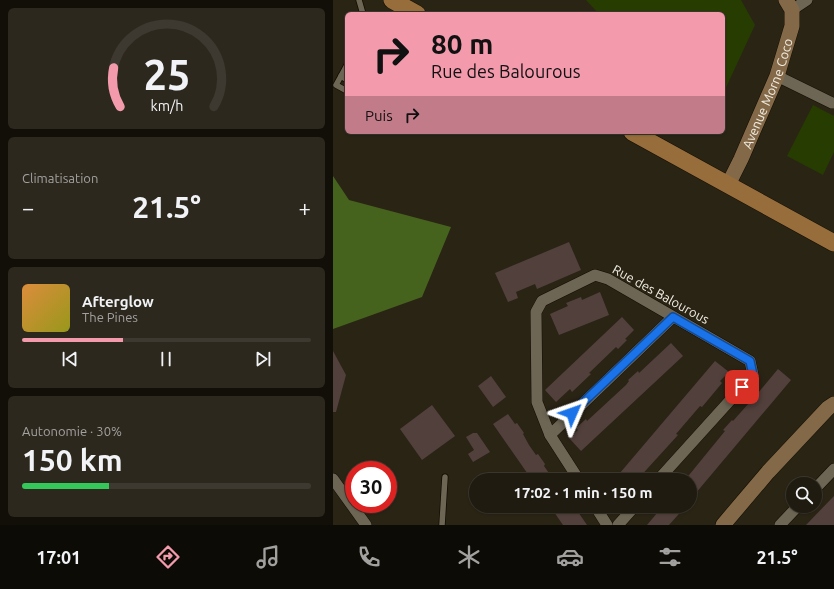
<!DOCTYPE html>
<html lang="fr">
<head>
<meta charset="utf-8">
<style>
  body { margin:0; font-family:Ubuntu,sans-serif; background:#2d281e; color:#f1f3f6; height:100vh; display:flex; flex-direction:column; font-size:15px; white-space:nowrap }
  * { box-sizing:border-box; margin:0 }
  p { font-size:13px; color:#a2a19f }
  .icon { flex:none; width:22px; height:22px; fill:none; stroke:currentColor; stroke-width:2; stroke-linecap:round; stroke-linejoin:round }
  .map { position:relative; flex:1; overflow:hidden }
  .side { display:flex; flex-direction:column; gap:8px; padding:8px; background:#120f09; width:333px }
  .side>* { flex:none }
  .guide { position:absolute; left:12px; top:12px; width:380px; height:122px; border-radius:6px; box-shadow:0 1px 3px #0004,0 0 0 1px #3d3930; background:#f39aac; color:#111; overflow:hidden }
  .fabs { position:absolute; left:453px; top:477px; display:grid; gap:8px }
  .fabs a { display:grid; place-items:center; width:36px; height:36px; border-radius:50%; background:#201b10; box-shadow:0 1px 3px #0004,0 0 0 1px #3d3930; font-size:20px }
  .speed { position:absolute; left:12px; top:461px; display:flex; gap:8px; font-size:20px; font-weight:700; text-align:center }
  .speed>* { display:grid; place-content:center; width:52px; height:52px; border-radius:50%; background:#201b10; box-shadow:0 1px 3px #0004,0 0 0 1px #3d3930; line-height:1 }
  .speed .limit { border:6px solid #d22; background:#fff; color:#111 }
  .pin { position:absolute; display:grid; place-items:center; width:34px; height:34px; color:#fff; margin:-17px; border-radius:8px; box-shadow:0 2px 6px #0006 }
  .me { position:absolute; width:44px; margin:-22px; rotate:47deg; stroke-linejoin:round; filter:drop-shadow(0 0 3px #0008) }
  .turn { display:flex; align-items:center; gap:14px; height:84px; padding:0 20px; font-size:18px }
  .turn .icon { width:52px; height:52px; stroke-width:2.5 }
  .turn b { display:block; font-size:28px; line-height:34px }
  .then { display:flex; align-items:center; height:38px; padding:0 20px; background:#0003; gap:8px; font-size:15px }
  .big { font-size:30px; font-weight:700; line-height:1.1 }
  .side .card { flex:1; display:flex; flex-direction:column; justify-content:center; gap:6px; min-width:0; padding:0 14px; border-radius:6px; background:#2d281e }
  .side .dial { align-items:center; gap:0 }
  .dial svg { height:104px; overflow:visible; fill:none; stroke:#3d3930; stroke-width:7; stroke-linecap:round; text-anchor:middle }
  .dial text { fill:#f1f3f6; stroke:none }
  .song { display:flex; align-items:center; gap:12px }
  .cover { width:48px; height:48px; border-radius:6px; background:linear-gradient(135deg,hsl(30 70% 55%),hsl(60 70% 35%)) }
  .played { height:4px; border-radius:2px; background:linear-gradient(90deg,#f39aac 35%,#3d3930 35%) }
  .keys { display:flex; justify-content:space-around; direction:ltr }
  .heat { display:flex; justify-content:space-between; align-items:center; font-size:22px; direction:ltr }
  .charge { height:6px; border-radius:3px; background:linear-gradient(90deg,#34c759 30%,#3d3930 0) }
  .trip { position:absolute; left:136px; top:473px; width:228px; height:40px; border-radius:20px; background:#201b10; box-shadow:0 1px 3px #0004,0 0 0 1px #3d3930; font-weight:700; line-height:40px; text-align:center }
  .tab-bar { display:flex; height:64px; justify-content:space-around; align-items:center; background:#0d0b06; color:#a2a19f }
  .tab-bar .icon { width:28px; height:28px }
  .tab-bar .current { color:#f39aac }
  .tab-bar b { font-size:18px; color:#f1f3f6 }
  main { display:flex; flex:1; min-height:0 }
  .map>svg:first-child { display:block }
  .green { fill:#263c01 }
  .forest { fill:#46631e }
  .building { fill:#52403c }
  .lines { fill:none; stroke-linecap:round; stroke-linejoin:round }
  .lane-casing { stroke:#130d02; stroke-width:7 }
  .street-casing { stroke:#130d02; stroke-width:12 }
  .secondary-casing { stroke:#130d02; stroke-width:16 }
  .primary-casing { stroke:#130d02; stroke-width:18 }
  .lane { stroke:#6d6655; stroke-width:5.5 }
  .street { stroke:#6d6655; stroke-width:11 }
  .secondary { stroke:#836948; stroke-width:15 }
  .primary { stroke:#986d3c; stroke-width:17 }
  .route-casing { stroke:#114b97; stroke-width:10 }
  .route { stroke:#1a73e8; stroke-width:7 }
  .labels { text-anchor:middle; stroke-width:4; stroke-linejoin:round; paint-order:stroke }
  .street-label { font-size:13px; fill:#f0ece2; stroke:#2a2415 }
</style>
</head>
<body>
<main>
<section class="side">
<div class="card dial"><svg viewBox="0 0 100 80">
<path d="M14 69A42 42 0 1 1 86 69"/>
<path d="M14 69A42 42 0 0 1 9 39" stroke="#f39aac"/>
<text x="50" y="56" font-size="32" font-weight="700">25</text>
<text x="50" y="72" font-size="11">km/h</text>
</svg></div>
<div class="card"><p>Climatisation</p>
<div class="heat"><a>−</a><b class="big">21.5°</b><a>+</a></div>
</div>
<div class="card">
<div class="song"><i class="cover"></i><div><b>Afterglow</b><p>The Pines</p></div></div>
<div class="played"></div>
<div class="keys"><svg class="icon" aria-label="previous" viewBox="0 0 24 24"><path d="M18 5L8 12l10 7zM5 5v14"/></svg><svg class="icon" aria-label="pause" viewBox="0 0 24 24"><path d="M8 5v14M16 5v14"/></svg><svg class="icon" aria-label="next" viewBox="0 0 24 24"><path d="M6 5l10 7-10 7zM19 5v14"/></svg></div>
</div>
<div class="card"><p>Autonomie · 30%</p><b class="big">150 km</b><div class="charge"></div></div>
</section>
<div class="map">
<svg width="501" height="525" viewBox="0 0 501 525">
  <rect width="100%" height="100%" fill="#2a2415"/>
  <g class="green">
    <path d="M253,0h155l14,25 -32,69v-80h-124z"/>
    <path d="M480,105l21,11v36l-11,23 -36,-19z"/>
  </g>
  <path class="forest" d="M0,176l16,24 102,27 -29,70 -89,32z"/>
  <g class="building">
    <path d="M236,242l12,28 -44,19 -2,-5 -19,8 2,6 -10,4 -13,-29z"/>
    <path d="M267,292l9,23 -50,20 -9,-21 18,-8 -2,-3 15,-6 1,3z"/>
    <path d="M289,317l12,13 -9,9 2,1 -9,9 -2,-2 -27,26 2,1 -19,18 -2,-3 -14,13 -11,-12z"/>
    <path d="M338,343l12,13 -102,95 -12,-13 9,-8 -2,-2 10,-9 1,2 39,-36 3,-4 -1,-1 10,-9 1,2z"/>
    <path d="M0,351l13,24 -10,37h-3z"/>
    <path d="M382,361l14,11 -9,9 2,2 -20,24 -2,-1 -24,28 2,1 -41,45h-23z"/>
    <path d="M445,369l13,11 -101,120v-20h-5l40,-49 -2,-1 9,-10 1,1 16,-18 -1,-2 8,-10 2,2z"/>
    <path d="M158,376l15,21 -13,10 -15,-21z"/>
    <path d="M99,405l23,31 -33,24 -22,-31z"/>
    <path d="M175,414l7,10 2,-1 7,10 -1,1 6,11 7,10 2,-1 7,10 -1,2 7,10 -7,4h-12l-39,-56z"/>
    <path d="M140,433h4l13,19 -17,10 -5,-8 6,-4 -8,-13z"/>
    <path d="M501,496v29h-28z"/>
    <path d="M217,506h24l13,19h-24z"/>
    <path d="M330,506h23l-17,19h-22z"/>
  </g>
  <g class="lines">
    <defs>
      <g id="lane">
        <path d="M26,0l4,14"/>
        <path d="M14,65l-6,11 6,4"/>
        <path d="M8,76l-5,9 11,6"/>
        <path d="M109,525l3,-48"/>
      </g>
      <g id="street">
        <path d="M459,10l15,-10"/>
        <path d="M444,76l55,27h2"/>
        <path d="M217,435l123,-118"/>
        <path d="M0,479l33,46"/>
        <path d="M246,480l-29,-45 -13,-33 -1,-90 6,-11 53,-26 13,4 142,82 3,14 -95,105"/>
        <path d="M482,489l19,-20"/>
        <path d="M262,506l12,19"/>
        <path d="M285,525l17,-19"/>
        <path d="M447,525l18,-19"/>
      </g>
      <g id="secondary">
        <path id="s1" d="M395,185l13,-26 36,-83 15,-50v-16l-6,-10"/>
        <path d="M390,525l45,-53 60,-64 6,-4"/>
      </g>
      <g id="primary">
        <path d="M59,0l25,14"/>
        <path d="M299,132l202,111"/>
      </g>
    </defs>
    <use href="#lane" class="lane-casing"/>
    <use href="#street" class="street-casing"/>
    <use href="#secondary" class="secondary-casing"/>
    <use href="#primary" class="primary-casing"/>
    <use href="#lane" class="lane"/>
    <use href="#street" class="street"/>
    <use href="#secondary" class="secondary"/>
    <use href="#primary" class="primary"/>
  </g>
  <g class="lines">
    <defs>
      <path id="route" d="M239,413l101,-96 77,44 3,14 -11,12"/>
    </defs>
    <use href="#route" class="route-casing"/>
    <use href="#route" class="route"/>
  </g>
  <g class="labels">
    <g class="street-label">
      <text dy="5" stroke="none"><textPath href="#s1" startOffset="100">Avenue Morne Coco</textPath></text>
      <text transform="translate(328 294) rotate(29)" y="5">Rue des Balourous</text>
    </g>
  </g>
</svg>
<div class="fabs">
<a><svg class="icon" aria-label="search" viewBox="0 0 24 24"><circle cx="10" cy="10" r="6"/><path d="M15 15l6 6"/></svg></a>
</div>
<div class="speed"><div class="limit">30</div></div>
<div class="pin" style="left:409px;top:387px;background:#d93025"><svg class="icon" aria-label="arrive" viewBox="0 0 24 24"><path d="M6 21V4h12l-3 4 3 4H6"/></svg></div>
<svg class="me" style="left:239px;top:413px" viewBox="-20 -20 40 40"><path d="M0-17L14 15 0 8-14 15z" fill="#1a73e8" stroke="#fff" stroke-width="4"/></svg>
<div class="trip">17:02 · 1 min · 150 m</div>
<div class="guide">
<div class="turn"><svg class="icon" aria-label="right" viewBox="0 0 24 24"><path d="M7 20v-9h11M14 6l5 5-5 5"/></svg><div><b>80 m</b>Rue des Balourous</div></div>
<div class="then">Puis<svg class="icon" aria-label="right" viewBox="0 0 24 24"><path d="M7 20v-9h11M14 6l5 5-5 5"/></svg></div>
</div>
</div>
</main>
<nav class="tab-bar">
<b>17:01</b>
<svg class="icon current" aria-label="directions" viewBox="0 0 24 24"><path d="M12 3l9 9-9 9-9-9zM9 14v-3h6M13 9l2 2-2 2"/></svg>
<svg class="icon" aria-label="music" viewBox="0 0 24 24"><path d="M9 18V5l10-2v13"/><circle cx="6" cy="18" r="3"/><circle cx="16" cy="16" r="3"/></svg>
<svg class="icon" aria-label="phone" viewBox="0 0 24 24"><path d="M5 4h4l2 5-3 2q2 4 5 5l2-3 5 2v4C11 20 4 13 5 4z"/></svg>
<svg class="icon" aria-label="climate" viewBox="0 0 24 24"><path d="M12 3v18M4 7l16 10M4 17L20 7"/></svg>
<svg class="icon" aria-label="car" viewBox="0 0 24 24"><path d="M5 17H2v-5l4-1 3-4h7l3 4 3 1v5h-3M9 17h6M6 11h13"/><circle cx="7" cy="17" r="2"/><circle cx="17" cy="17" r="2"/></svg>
<svg class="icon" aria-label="filters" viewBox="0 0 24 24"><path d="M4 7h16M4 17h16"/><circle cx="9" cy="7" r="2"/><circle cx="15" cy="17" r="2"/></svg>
<b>21.5°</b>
</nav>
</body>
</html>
